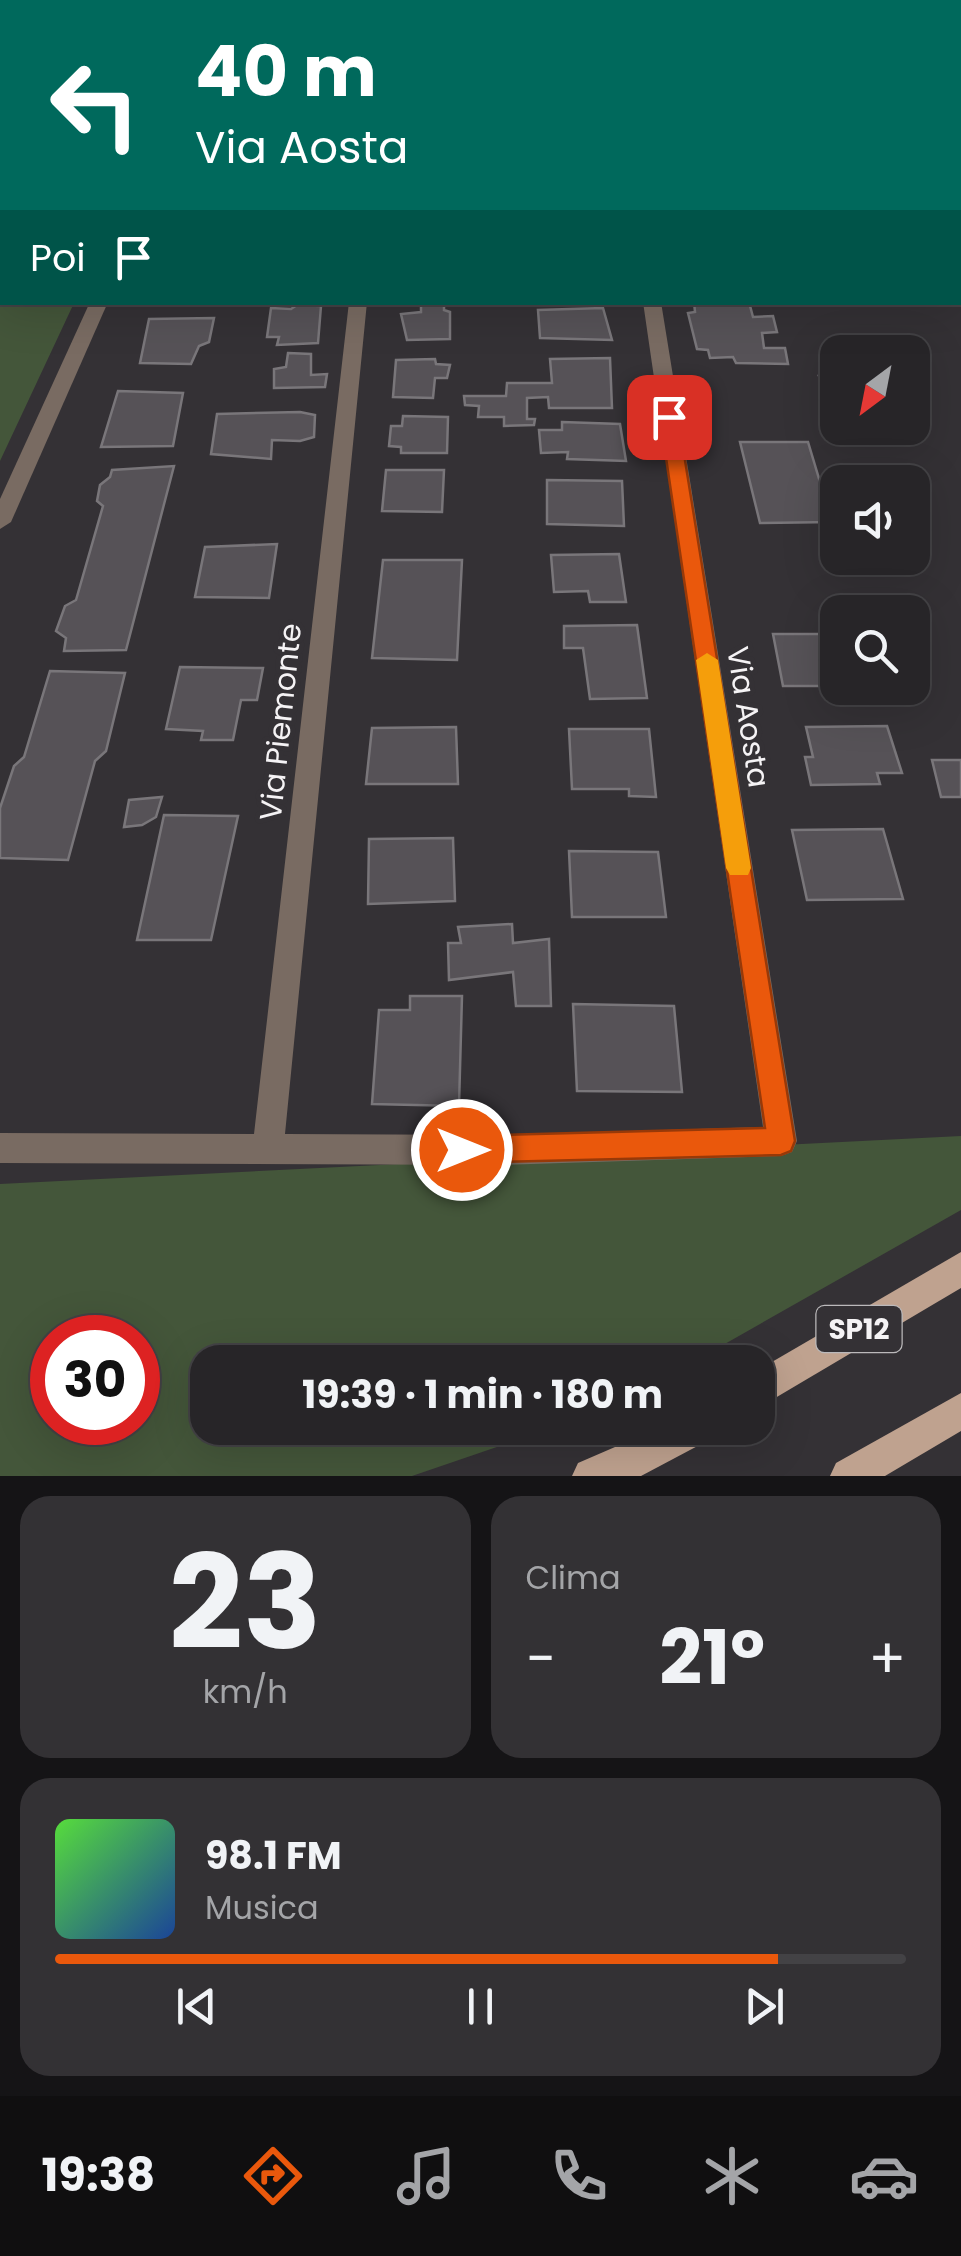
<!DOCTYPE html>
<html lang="it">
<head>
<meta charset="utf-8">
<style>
  body { margin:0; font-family:Poppins,sans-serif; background:#333134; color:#f1f3f6; height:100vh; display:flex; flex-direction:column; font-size:38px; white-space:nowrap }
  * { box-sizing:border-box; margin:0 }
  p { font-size:32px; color:#a4a5a8 }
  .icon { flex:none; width:55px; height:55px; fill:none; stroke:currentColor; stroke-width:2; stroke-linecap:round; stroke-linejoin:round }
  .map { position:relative; height:1476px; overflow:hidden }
  .side { display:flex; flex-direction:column; gap:20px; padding:20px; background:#151416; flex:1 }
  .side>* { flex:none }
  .hud { position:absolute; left:0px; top:0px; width:962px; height:305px; box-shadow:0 10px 40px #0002,0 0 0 2px #434245; background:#00695c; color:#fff; overflow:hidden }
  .needle { width:65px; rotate:212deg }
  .controls { position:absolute; left:820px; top:335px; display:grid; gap:20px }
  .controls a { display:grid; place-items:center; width:110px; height:110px; border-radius:20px; background:#272528; box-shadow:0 10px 40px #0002,0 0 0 2px #434245; font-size:50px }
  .speed { position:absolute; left:30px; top:1315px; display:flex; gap:20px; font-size:50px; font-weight:700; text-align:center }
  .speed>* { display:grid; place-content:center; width:130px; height:130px; border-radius:50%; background:#272528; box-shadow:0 10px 40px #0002,0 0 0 2px #434245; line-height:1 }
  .speed .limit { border:15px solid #d22; background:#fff; color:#111 }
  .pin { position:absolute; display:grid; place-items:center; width:85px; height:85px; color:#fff; margin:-42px; border-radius:20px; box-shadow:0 5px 15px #0006 }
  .me { position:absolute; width:110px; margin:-55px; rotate:90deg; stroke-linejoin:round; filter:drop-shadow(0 0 8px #0008) }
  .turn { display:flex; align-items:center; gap:35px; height:210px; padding:0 30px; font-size:45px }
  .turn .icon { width:130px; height:130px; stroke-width:2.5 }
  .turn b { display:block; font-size:70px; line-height:85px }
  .then { display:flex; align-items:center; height:95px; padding:0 30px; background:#0003; gap:20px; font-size:38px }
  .big { font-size:75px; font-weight:700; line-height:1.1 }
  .side .card { flex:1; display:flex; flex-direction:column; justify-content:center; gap:15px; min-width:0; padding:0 35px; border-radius:30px; background:#333134 }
  .side .dial { align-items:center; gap:0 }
  .dial b { font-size:130px; line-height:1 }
  .song { display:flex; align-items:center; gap:30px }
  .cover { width:120px; height:120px; border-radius:15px; background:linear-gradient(135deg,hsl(110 70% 55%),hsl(220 70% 35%)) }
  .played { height:10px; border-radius:5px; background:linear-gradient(90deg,#ea580c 85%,#434245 85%) }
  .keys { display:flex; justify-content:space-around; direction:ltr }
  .heat { display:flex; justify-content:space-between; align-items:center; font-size:55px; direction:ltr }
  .side .tiles { flex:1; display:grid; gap:20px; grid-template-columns:1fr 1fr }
  .card:last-child { grid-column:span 2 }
  .trip { position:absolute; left:190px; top:1345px; width:585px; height:100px; border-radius:30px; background:#272528; box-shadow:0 10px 40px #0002,0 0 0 2px #434245; font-weight:700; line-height:100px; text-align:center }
  .tabs { display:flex; height:160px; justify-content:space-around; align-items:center; background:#100f10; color:#a4a5a8 }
  .tabs .icon { width:70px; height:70px }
  .tabs .on { color:#ea580c }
  .tabs b { font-size:45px; color:#f1f3f6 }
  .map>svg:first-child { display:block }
  .green { fill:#44563a; fill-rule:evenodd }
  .building { fill:#565257; stroke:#79767a; stroke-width:2.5 }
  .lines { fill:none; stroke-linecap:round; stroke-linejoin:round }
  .minor { fill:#796b62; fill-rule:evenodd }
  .major { fill:#bfa28f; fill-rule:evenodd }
  .route { fill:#ea580c; stroke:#983908; stroke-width:2.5 }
  .slow { fill:#f59e0b }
  .labels { text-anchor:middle; stroke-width:10; stroke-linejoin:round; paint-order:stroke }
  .shield { fill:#343135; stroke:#bbb9bb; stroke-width:2.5 }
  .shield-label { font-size:28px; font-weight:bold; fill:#f5f3f5 }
  .street-label { font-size:30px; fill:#f5f3f5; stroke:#343135 }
</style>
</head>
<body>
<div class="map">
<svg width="961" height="1476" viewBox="0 0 961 1476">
  <rect width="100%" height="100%" fill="#343135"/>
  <g class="green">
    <path d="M0,178l2,124 72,1 -74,158z"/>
    <path d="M961,1136v74l-268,152h-485v66h344l-140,48h-412v-292zM52,1338h86v84h-86z"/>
  </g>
  <g class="building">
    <path d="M421,302h23v8l6,2v27l-43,1 -6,-26 20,-2z"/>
    <path d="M694,302h55l4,15 20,-1 4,16 -15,1 2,15h21l3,16 -52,-1 -3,-6 -23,1 -2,-8 -11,-1 -9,-36 7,-1z"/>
    <path d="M297,305l24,1 -3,37 -41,2 2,-8h-12l4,-29 20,1z"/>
    <path d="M603,308l9,32 -72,-2 -2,-28z"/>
    <path d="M214,318l-5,24 -10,4 -8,18 -51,-1 9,-44z"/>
    <path d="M288,353l23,1v21l16,-1 -2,13 -51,1v-19l12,-2z"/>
    <path d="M610,358l2,50h-63l-1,-11 -21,1v21h8l-1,6 -30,1v-9h-26l1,-11 -14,-1 -1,-9h42l1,-13h45l-2,-24z"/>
    <path d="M435,359l1,5 14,1 -3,13h-12l-2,20 -40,-1 3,-37z"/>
    <path d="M826,361h12v44h-8l-11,-29h13z"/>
    <path d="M118,391l65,2 -10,53 -72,1z"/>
    <path d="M300,412l15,3 -1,22 -14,4 -28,-1 -1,19 -60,-5 6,-40z"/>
    <path d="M403,416l45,1 -1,36h-46v-6l-12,-1 2,-20h11z"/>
    <path d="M562,422l58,2 6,37 -59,-2 1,-7 -27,1 -2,-23h23z"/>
    <path d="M740,442h68l24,80 -72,1z"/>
    <path d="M174,466l-48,184 -62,1 2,-13 -10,-7 9,-25 11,-6 27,-94 -6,-5 3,-16 10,-8 2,-7z"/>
    <path d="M386,470h58l-2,42 -60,-1z"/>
    <path d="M547,480l75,1 2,45 -77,-2z"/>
    <path d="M277,544l-8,54 -74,-1 10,-50z"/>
    <path d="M619,554l7,48h-36l-2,-11 -34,1 -3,-37z"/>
    <path d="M383,560h79l-5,100 -85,-2z"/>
    <path d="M637,625l10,73 -57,1 -7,-51h-19v-22z"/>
    <path d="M773,634h65v52h-55z"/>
    <path d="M180,667l83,1 -6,32h-16l-8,40h-32l2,-9 -37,-2z"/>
    <path d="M50,671l75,2 -19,78 -11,10 -27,99 -68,-2v-50l14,-42 10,-9z"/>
    <path d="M887,726l15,47h-25l3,11 -69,1 -6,-28h8l-7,-30z"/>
    <path d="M456,727l2,57h-92l6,-56z"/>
    <path d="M569,729h80l7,68 -27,-1v-7h-57z"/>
    <path d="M932,760h29v37h-20z"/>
    <path d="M162,797l-6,20 -14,8 -18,2 5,-27z"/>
    <path d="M164,815l74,1 -27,124h-74z"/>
    <path d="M883,829l20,70 -96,1 -15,-70z"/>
    <path d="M453,838l2,63 -87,3 1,-65z"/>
    <path d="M569,851l89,1 8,65h-94z"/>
    <path d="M512,924l1,19 36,-4 2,67h-35l-3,-34 -64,8 -1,-37h13l-3,-16z"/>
    <path d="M410,996h52l-3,110 -87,-2 7,-94h31z"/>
    <path d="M573,1004l101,2 8,86 -105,-1z"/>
  </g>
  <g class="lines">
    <g class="minor">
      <rect x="385" y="0" width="12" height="2"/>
      <rect x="0" y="16" width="2" height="8"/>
      <path d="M0,164l2,1v9h-2z"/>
      <rect x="960" y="180" width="1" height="10"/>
      <path d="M90,302h18l-97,220 -11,7v-30z"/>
      <path d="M349,302h18l-82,832 216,1 262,-8 -120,-825h18l136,839 -5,11 -11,4 -280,9 -501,-2v-30l254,1z"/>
    </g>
    <g class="major">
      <path d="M961,1252v36l-203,120v-38z"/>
      <path d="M961,1393v38l-76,45h-55l6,-13z"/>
      <path d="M659,1428h53l-5,13 -66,35h-69l6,-13z"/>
    </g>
  </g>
  <path class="route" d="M669,411l9,6 117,724 -4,10 -10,4 -319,8 -10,-4 -4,-9 4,-10 10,-4 303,-8 -105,-711z"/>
  <path class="slow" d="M707,653l11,7 33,208 -3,7h-18l-4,-7 -30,-208z"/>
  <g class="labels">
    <rect class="shield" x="816.5" y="1306" width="85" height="46" rx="8"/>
    <g class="shield-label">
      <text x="859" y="1339">SP12</text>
    </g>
    <g class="street-label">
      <text transform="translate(748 717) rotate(81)" y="10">Via Aosta</text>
      <text transform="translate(281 722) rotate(-84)" y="10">Via Piemonte</text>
    </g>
  </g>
</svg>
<div class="controls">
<a><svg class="needle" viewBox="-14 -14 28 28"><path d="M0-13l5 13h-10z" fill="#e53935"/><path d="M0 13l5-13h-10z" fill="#a4a5a8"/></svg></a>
<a><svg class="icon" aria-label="sound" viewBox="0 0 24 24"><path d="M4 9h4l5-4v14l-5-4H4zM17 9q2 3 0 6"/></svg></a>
<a><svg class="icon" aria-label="search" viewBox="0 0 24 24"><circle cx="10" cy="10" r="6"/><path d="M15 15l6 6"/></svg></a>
</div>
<div class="speed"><div class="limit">30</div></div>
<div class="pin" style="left:669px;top:417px;background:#d93025"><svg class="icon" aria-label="arrive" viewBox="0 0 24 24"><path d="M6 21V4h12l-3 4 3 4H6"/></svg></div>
<svg class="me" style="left:462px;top:1150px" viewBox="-20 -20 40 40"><circle r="17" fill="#ea580c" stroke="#fff" stroke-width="3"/><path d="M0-11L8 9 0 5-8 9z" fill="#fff"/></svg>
<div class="trip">19:39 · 1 min · 180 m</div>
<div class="hud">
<div class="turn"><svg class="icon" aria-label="left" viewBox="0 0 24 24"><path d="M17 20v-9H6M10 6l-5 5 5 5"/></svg><div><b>40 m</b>Via Aosta</div></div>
<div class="then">Poi<svg class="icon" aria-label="arrive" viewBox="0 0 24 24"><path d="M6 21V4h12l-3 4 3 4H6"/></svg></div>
</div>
</div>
<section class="side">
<div class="tiles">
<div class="card dial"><b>23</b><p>km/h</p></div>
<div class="card"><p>Clima</p>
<div class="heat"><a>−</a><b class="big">21°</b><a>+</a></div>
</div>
<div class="card">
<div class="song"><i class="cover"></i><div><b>98.1 FM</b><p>Musica</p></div></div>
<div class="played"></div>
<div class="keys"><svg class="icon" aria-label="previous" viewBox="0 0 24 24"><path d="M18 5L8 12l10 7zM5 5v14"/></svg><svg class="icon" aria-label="pause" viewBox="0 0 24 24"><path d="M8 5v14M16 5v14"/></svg><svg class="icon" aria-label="next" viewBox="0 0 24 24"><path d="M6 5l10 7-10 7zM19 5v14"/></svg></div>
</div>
</div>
</section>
<nav class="tabs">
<b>19:38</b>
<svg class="icon on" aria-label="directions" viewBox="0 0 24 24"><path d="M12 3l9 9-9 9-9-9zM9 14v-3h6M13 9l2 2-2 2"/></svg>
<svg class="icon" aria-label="music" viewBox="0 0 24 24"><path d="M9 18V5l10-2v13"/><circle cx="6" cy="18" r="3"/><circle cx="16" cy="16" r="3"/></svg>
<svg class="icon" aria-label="phone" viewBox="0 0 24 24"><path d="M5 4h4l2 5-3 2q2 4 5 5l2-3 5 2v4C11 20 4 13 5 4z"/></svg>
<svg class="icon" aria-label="climate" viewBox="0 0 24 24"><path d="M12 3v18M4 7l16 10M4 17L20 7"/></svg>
<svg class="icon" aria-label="car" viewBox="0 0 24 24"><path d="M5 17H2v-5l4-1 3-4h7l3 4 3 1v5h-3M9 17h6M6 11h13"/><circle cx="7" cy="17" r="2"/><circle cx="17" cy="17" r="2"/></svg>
</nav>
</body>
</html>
